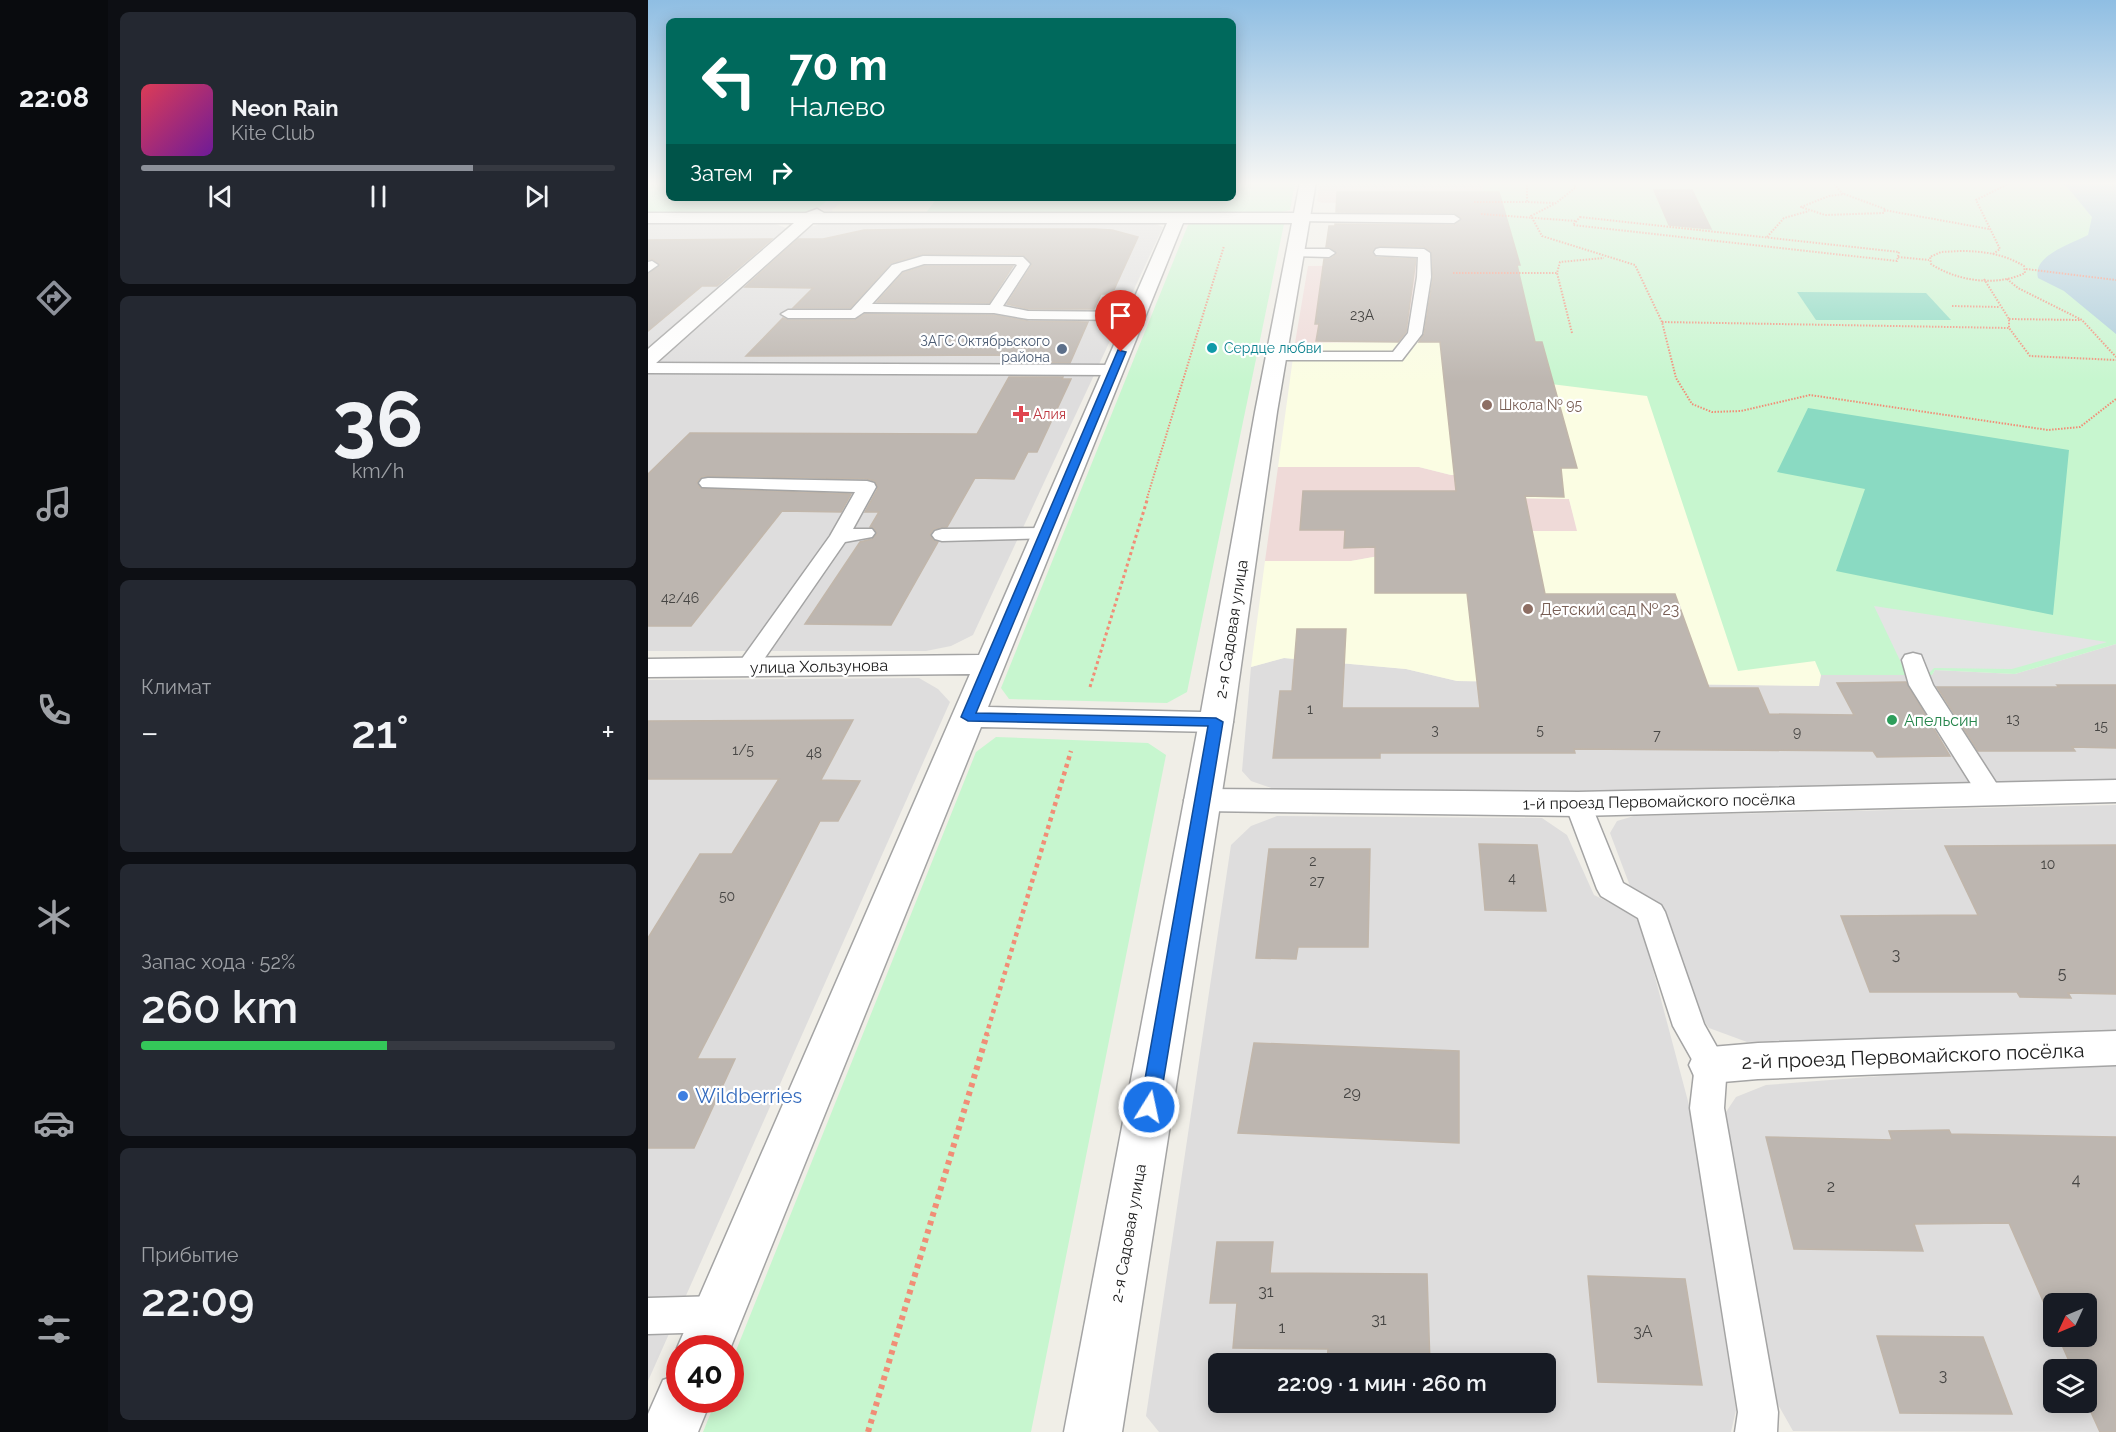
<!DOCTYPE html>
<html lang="ru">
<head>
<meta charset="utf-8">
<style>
  body { margin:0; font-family:Raleway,sans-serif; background:#242831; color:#f1f3f6; height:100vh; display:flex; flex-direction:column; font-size:22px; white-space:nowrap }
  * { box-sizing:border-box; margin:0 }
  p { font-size:20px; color:#9ea1a6 }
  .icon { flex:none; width:33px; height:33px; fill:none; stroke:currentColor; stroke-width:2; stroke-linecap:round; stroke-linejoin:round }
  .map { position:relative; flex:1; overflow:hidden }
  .sheet { display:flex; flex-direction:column; gap:12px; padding:12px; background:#0d0f14; width:540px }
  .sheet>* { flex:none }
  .top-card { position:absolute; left:18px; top:18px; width:570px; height:183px; border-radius:9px; box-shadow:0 3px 15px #0003; background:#00695c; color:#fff; overflow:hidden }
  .needle { width:39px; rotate:226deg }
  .tools { position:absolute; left:1395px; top:1293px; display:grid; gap:12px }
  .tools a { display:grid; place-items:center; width:54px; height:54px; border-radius:9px; background:#171b24; box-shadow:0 3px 15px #0003; font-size:30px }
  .speed { position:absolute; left:18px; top:1335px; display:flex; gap:12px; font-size:30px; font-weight:700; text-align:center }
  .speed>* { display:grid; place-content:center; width:78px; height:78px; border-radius:50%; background:#171b24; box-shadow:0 3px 15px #0003; line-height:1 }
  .speed .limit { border:9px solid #d22; background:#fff; color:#111 }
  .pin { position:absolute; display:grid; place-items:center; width:51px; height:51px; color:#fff; margin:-62px -26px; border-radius:50% 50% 50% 0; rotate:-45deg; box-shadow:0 0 6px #0007 }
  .pin .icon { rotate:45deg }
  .me { position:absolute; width:66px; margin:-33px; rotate:10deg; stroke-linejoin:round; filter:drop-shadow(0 0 4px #0008) }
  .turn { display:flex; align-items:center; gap:21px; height:126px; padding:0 24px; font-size:27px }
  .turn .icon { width:78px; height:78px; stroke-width:2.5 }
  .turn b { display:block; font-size:42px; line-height:51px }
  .then { display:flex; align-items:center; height:57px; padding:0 24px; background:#0003; gap:12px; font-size:22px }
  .big { font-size:45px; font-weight:600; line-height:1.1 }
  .sheet .card { flex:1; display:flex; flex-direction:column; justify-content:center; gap:9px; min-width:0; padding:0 21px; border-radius:9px; background:#242831 }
  .sheet .dial { align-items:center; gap:0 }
  .dial b { font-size:78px; line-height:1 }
  .song { display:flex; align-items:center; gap:18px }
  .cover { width:72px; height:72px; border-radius:9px; background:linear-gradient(135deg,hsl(350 70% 55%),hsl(280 70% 35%)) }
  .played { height:6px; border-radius:3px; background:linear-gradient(90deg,#8c9099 70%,#363941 70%) }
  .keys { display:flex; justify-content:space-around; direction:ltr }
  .heat { display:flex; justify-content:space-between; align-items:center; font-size:33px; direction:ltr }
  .charge { height:9px; border-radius:4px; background:linear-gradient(90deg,#34c759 52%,#363941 0) }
  .trip { position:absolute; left:560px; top:1353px; width:348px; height:60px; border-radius:9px; background:#171b24; box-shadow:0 3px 15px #0003; font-weight:600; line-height:60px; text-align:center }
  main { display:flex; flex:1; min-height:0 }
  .tabs { display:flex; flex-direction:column; width:108px; justify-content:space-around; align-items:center; background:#090b0e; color:#9ea1a6 }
  .tabs .icon { width:42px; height:42px }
  .tabs .on { color:#8c9099 }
  .tabs b { font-size:27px; color:#f1f3f6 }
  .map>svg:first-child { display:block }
  .residential { fill:#dedddd; fill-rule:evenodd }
  .commercial { fill:#efdad8 }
  .education { fill:#fbfde3 }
  .park { fill:#c7f6cf }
  .pitch { fill:#8adac2 }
  .parking { fill:#e4e4e4 }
  .water { fill:#aaccdb }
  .building { fill:#bdb6b0; stroke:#c1b6aa; stroke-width:1.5 }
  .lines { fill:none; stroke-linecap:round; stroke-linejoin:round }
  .service-casing { stroke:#a4a4a4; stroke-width:3 }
  .minor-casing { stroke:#a4a4a4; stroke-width:3 }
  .tertiary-casing { stroke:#a4a4a4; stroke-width:3 }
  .path-far3 { stroke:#f18d76; stroke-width:2; stroke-dasharray:1.5 1.5; stroke-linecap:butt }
  .path-far2 { stroke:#f18d76; stroke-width:3; stroke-dasharray:3 3; stroke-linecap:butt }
  .path-far1 { stroke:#f18d76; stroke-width:4.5; stroke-dasharray:4 4; stroke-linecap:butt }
  .path { stroke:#f18d76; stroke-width:6; stroke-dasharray:4.5 4.5; stroke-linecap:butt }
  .service { fill:#fff; fill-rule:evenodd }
  .minor { fill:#fff; fill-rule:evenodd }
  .tertiary { fill:#fff; fill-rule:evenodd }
  .route { fill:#1a73e8; stroke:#114b97; stroke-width:1.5 }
  .culture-dot { fill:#0f9aa8; stroke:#fff; stroke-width:2 }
  .service-dot { fill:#5c6f8a; stroke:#fff; stroke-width:2 }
  .education-dot { fill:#8d6e63; stroke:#fff; stroke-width:2 }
  .health-dot { fill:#e0444e; stroke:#fff; stroke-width:2 }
  .leisure-dot { fill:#2e9e5b; stroke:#fff; stroke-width:2 }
  .shop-dot { fill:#3f7fe0; stroke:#fff; stroke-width:2 }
  .labels { text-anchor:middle; stroke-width:4.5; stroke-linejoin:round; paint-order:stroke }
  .number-label { font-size:14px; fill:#474644 }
  .far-service-label { font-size:14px; fill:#4e5e75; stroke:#fff; text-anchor:end }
  .far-culture-label { font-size:14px; fill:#0d838f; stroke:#fff; text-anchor:start }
  .far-education-label { font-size:14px; fill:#785e54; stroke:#fff; text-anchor:start }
  .far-health-label { font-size:14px; fill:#be3a42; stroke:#fff; text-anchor:start }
  .education-label { font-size:16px; fill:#785e54; stroke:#fff; text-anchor:start }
  .street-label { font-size:16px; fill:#202020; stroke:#fff }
  .leisure-label { font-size:16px; fill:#27864d; stroke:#fff; text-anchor:start }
  .near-number-label { font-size:16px; fill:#474644 }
  .near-street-label { font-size:20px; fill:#202020; stroke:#fff }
  .near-shop-label { font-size:20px; fill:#366cbe; stroke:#fff; text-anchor:start }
</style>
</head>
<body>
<main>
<nav class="tabs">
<b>22:08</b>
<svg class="icon on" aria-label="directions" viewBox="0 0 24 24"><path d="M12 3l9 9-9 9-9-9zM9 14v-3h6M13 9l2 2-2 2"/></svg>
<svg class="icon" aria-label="music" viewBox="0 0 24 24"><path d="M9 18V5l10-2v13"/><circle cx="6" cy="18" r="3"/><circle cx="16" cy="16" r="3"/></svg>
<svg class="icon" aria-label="phone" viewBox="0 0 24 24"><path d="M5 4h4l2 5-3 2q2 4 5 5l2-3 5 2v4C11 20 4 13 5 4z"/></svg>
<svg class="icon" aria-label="climate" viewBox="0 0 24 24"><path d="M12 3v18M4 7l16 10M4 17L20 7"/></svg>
<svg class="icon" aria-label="car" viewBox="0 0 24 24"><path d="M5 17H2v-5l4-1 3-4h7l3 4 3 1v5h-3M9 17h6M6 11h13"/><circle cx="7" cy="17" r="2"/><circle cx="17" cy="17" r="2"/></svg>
<svg class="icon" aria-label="filters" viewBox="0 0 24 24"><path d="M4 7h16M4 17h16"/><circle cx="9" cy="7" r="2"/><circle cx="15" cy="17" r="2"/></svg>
</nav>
<section class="sheet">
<div class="card">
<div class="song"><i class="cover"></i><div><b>Neon Rain</b><p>Kite Club</p></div></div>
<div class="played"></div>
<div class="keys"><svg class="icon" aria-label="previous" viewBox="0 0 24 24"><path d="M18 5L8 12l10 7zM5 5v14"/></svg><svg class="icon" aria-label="pause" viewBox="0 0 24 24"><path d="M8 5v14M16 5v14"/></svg><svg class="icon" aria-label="next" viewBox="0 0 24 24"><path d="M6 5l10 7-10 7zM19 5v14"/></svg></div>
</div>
<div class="card dial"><b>36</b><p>km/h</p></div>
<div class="card"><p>Климат</p>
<div class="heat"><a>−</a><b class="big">21°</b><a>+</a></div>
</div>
<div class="card"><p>Запас хода · 52%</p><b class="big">260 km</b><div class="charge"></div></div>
<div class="card"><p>Прибытие</p><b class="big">22:09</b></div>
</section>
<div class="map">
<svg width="1468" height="1432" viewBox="0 0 1468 1432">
  <rect width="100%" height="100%" fill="#f0eee7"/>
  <g class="residential">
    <path d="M184,221h317l14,6 -190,408 -22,11 -25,5h-278v-280l162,-144z"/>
    <path d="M125,223l13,5 -138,119v-123z"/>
    <path d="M1468,644v136l-587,13 -255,-4 -23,-8 -9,-10 9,-104 33,-9 122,11 51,12 361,5 3,-11h111l3,-5 80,4z"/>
    <path d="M271,678l19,11 12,13 -302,679v-701z"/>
    <path d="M1468,805v228l-10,-2 -359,11 -38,-14 -19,-26 -24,-89 -36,-27 -20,-53 7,-12 17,-5z"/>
    <path d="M629,816l265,2 25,17 27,60 45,22 50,188 47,305 -5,22h-572l-13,-16 85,-571 20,-19zM570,1364h327v38h-327z"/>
    <path d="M1468,1058v374l-323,-1 -17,-30 -54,-283 14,-21 30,-12zM1406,1304h32v32h-32zM1406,1370h32v32h-32z"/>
  </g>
  <g class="commercial">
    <path d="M672,182h192l-47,20 -142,1 -6,-2z"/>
    <path d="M780,265l-5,63 -25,14 -103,1 13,-77z"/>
    <path d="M630,467h141l32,8 56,1 2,22 60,1 9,33 -60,-1 -167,30h-86z"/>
  </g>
  <g class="education">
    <path d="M198,198h96l-7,3 -10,13 -92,-1 -1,-3z"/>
    <path d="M750,342l262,1 118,214 43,118 -2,11 -362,-5 -51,-12 -122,-11 -33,9 14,-106h86l167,-30h59l-8,-32 -60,-1 -2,-22 -56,-1 -32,-8h-141l17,-124z"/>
  </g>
  <g class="park">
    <path d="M585,182h62l-5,28 -13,3 -352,1 10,-13 7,-3h291z"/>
    <path d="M836,182h632v462l-101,30 -80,-4 -3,5h-111l-6,-14 -77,10 -91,-275 -104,-13 -61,-187z"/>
    <path d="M0,185h21v13h161l-15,13 -10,3 -157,1z"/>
    <path d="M549,222h77l10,2 -97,468 -20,11 -158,-4 -8,-11 187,-463z"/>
    <path d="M348,737l152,6 18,12 -135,677h-328l13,-32h14l1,-37 245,-611z"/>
  </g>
  <g class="pitch">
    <path d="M1149,292l129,1 25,27h-135z"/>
    <path d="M1160,408l261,42 -16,165 -217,-44 29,-82 -88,-17z"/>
  </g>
  <path class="parking" d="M1226,606l233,36 -95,27 -78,-1 -4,4 -24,1z"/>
  <path class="water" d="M1415,182h53v152l-52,-43 -26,-13c-6,-23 34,-34 50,-43l4,-18z"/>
  <g class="building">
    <path d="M1006,190h38l19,39 -42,-4z"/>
    <path d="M689,192h162l21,73h-3l18,77h7l35,126h-16l3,29 -39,-1 20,98h130l34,94h49l11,26 85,1 -17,-32 69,-1 44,74 -73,1 -4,-6 -299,-2 1,4h-195v5h-107l7,-67h12l5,-62h49l-4,79h138l-13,-115h-92v-46l-31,1 1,-18h-45l3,-39h153l-16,-149h-21l5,-8 9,-57 -2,-26 -7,-4 -44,-1 -8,5 4,6 40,2 -10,73 -8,10 -82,-1 3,-17h-4l9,-65h6l7,-5 -7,-7h-4l3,-21h6v-2l119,1 8,-7 -8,-5 -118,-1z"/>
    <path d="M288,229h158l18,1 26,7 -26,57h-11l-7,15h-66l-21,-5 25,-39 -9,-10 -100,-1 -32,9 -41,45h-57l20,-20 -68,-1 53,-48h25l41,-9z"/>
    <path d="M124,239l-55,47h-15l-54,45v-57l12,-9 -7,-6 -5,1v-20z"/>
    <path d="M276,266h89l-24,37 -112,-1 26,-29z"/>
    <path d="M217,314l129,1 34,6 60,1 -18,41 -57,-1 4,-7 -271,1 37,-38 5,2h67z"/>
    <path d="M361,377h54l-1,2h9l-34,73h-9l-14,27 -39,-1 -28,49 -13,2 -4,5 3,6 5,2 -47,83 -86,-1 55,-82 12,-3 5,-5 -3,-6 -4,-1 9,-15h-14l13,-24 -3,-7 -8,-2 -159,-3 -6,1 -5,5 3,6 151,6 -10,18 -59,-1 -91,115h-43v-152l42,-41 287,1z"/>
    <path d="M1409,685h59v63l-44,-1 3,4h-97l-41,-64h122z"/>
    <path d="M205,720l-32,60 39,1 -22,40h-18l-123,238h38l-41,89h-46v-210l52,-84h32l47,-75h-131v-58z"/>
    <path d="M831,844l58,1 9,66 -61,-1z"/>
    <path d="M1468,845v149l-48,-1 3,5 -51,-1 -3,-5h-147l-29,-76 137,-1 -33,-69z"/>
    <path d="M621,849h101l-2,98h-70l-2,12 -40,-1z"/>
    <path d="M606,1043l205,8v92l-221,-10z"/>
    <path d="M1301,1130l2,4 165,3v295h-16l-14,-31v-31h-13l-15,-34h28v-32h-32v22l-45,-103 -95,1 9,27 -129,-2 -28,-112 126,3 -3,-9z"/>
    <path d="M569,1242h56l-3,31 157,1 3,90h-103l1,-15 -95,-1 4,-45h-27z"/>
    <path d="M940,1276l97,3 17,106 -104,-3z"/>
    <path d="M1229,1336l106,1 29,77 -112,-1z"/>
  </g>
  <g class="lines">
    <defs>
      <g id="service">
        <path d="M653,214l153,1 6,4 -6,4 -157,-2v-6z"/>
        <path d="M732,248l44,1 6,4 1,24 -9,57 -20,26h-130l-3,-3 8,-5h116l15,-19 9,-56 1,-20 -42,-2 -2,-3 2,-3z"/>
        <path d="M648,249h33l6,4 -6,4 -37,-1 -2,-3z"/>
        <path d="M275,256l100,1 7,7 -27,42 25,5 108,1 7,4 -7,4 -108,-1 -34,-6 -130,-1 -9,6h-67l-7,-4 7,-4h63l41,-45zM276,264h91l2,1 -27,40 -118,-1 30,-33z"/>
        <path d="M4,261l6,4 -10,7v-10z"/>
        <path d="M0,363l466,2 8,5 -8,5 -466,-2z"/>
        <path d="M60,478l159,3 7,2 2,4 -23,42h19l3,4 -3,4 -27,5 -90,130 -8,2 -8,-2 -3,-5 94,-131 25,-44 -153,-5 -3,-4 3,-4z"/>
        <path d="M397,528l7,2 3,4 -3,4 -110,3 -7,-2 -3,-4 3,-4 7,-2z"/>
        <path d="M1265,653l8,2 12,30 69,107 -4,6 -9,2 -9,-2 -71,-113 -7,-25 3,-5z"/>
        <path d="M930,796l9,2 4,6 32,79 38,22 4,7 39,112 23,41 -3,43 54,304 -1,20h-42l3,-20 -48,-304 5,-43 -22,-39 -35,-108 -37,-22 -4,-7 -32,-85 4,-6z"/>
        <path d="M71,1296l14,5 5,13 -5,13 -14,5 -71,2v-36z"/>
      </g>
      <g id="minor">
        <path d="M652,182h16l-39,230 -44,310 -5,7 -12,3 -235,-5 -251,622 -50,-1v6l-3,-6 293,-674 -322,3v-18l331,-4 188,-432h-354l-158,141 -7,2v-17l146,-126h-146v-10h158l11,-4 7,4h470zM535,223h109l-37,189 -54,300 -213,-5z"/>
        <path d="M1468,780v22l-538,14 -376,-5 -13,-3 -5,-8 5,-8 13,-3 376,3z"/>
        <path d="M1468,1031v34l-358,14 -47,4 -16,-5 -6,-13 6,-13 16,-5 47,-4z"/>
        <path d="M32,1374v26h31l-13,32h-50v-18l15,-34z"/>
      </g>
      <path id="tertiary" d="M568,712l12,3 5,7 -111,710h-58l135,-710 5,-7z"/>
    </defs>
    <use href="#service" class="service-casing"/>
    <use href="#minor" class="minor-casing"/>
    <use href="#tertiary" class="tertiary-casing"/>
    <g class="path-far3">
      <path d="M879,182v20l27,1"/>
      <path d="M927,182v6l-19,15 -25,13 11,20 93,29 27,57 14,56 16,26 20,8 29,-1 69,-16 238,35 32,-3 36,-28"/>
      <path d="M1184,182l11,12"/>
      <path d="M1196,194l41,15 -1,4 -59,2 -24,-8 28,-11z"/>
      <path d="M826,202h53"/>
      <path d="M1236,210l105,19"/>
      <path d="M833,214l95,7"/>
      <path d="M932,217l319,35 -2,9 -324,-36z"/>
      <path d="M1119,237l17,-19 25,-7"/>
      <path d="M1312,251c23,0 44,3 64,15l1,7c-29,14 -68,8 -94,-9l-1,-7 11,-5z"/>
      <path d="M1345,254l7,-5 -24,-49 36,-18"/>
      <path d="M1250,257l31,3"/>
      <path d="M1378,269l90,11"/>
      <path d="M805,273h104"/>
      <path d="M1336,279l25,40v9l21,28 86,4"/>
      <path d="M1359,279l11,9 64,32 34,37"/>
      <path d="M1304,306l48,1"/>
      <path d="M1361,319l71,1"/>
      <path d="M1014,322l347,6"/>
      <path d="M924,333l-15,-60 3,-11 44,-4"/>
      <path d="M499,498l77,-252"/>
    </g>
    <path class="path-far2" d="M442,687l58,-190"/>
    <path class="path-far1" d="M338,1036l85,-285"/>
    <path class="path" d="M220,1432l119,-398"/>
    <use href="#service" class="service"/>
    <use href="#minor" class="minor"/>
    <use href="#tertiary" class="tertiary"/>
  </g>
  <linearGradient id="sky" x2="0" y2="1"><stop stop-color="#8fbee3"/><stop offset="0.48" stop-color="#f8f7f4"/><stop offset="1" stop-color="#f8f7f4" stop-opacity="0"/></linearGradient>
  <rect width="1468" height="382" fill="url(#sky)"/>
  <path class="route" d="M470,350l8,2 -150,361 240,5 7,4 -64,385 -3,6 -7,2 -6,-2 -3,-6 68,-381 -240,-5 -7,-4z"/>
  <circle class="culture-dot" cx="564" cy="348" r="6"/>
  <circle class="service-dot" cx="414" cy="349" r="6"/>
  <g class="education-dot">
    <circle cx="839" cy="405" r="6"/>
    <circle cx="880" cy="609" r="6"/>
  </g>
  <path class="health-dot" d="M370 405h6v6h6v6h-6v6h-6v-6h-6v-6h6z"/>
  <circle class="leisure-dot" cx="1244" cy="720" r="6"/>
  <circle class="shop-dot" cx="35" cy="1096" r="6"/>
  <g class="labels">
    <g class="number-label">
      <text x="714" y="320">23А</text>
      <text x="32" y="603">42/46</text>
      <text x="662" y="714">1</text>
      <text x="1365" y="724">13</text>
      <text x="1453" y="731">15</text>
      <text x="787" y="735">3</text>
      <text x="892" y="735">5</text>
      <text x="1149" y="737">9</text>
      <text x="1009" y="740">7</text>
      <text x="95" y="755">1/5</text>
      <text x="166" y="758">48</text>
      <text x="665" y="866">2</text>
      <text x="1400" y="869">10</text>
      <text x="864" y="883">4</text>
      <text x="669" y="886">27</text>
      <text x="79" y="901">50</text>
    </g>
    <g class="far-service-label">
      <text x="402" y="346">ЗАГС Октябрьского<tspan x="402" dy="16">района</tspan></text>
    </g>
    <g class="far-culture-label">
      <text x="576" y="353">Сердце любви</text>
    </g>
    <g class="far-education-label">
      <text x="851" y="410">Школа № 95</text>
    </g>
    <g class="far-health-label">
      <text x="385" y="419">Алия</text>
    </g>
    <g class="education-label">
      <text x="892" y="615">Детский сад № 23</text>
    </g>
    <g class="street-label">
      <text transform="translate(583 629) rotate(-81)" y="6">2-я Садовая улица</text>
      <text transform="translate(171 666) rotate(-1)" y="6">улица Хользунова</text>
      <text transform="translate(1011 801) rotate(-1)" y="6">1-й проезд Первомайского посёлка</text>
      <text transform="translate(480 1233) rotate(-80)" y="6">2-я Садовая улица</text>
    </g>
    <g class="leisure-label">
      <text x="1256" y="726">Апельсин</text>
    </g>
    <g class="near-number-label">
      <text x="1248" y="960">3</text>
      <text x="1414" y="979">5</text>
      <text x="704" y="1098">29</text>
      <text x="1428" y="1185">4</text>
      <text x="1183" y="1192">2</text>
      <text x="618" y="1297">31</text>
      <text x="731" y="1325">31</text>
      <text x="634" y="1333">1</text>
      <text x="995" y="1337">3А</text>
      <text x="1295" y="1381">3</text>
    </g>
    <g class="near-street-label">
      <text transform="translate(1265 1056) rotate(-2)" y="7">2-й проезд Первомайского посёлка</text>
    </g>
    <g class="near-shop-label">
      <text x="47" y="1103">Wildberries</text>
    </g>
  </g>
</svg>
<div class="tools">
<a><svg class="needle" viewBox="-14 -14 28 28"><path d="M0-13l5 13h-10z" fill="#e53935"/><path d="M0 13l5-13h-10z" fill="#9ea1a6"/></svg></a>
<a><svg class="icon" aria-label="layers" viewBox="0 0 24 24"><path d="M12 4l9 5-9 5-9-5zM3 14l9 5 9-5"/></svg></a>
</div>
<div class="speed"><div class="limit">40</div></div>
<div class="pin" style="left:473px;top:352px;background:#d93025"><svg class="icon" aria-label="arrive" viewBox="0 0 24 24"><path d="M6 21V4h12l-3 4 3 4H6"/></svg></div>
<svg class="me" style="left:501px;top:1107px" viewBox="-20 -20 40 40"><circle r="17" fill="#1a73e8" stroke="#fff" stroke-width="3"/><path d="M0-11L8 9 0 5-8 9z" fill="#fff"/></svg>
<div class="trip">22:09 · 1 мин · 260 m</div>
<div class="top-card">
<div class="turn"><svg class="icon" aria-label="left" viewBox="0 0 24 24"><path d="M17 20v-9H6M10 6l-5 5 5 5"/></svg><div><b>70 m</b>Налево</div></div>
<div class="then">Затем<svg class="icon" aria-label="right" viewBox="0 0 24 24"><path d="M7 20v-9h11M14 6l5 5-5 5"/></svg></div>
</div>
</div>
</main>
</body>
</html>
